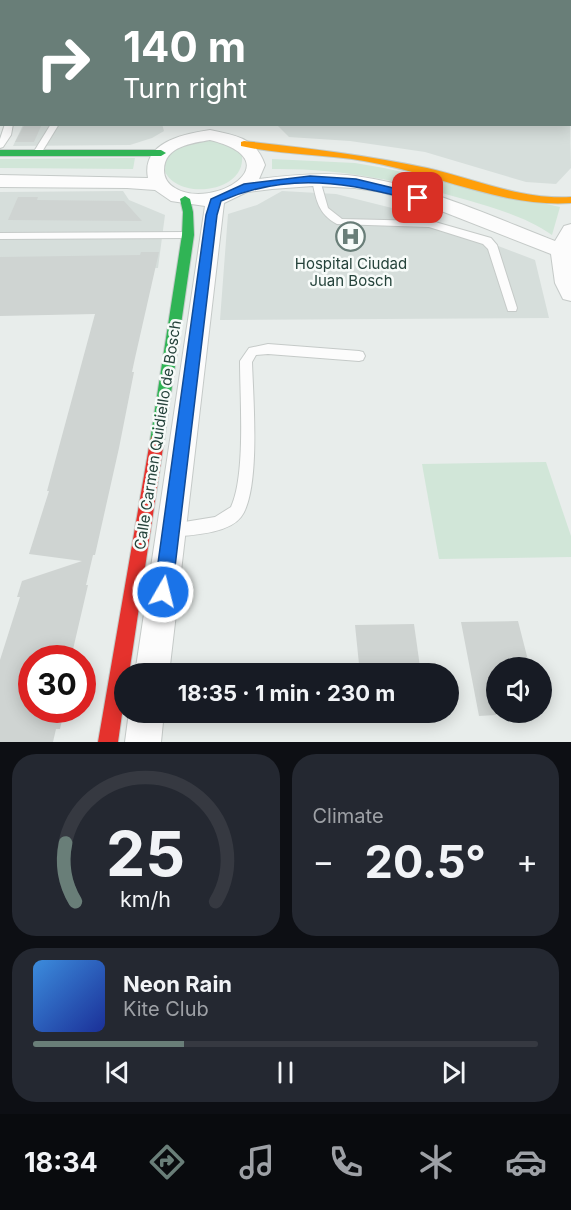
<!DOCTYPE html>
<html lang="en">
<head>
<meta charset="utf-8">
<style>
  body { margin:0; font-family:Inter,sans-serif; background:#242831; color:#f1f3f6; height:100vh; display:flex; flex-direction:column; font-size:22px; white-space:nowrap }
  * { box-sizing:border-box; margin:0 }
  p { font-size:20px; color:#9ea1a6 }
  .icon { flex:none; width:33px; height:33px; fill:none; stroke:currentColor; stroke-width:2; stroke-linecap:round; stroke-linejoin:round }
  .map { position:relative; height:742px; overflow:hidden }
  .drawer { display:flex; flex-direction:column; gap:12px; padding:12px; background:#0d0f14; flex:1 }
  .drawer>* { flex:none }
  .hud { position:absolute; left:0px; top:0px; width:572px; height:126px; box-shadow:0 3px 15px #0003; background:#697e78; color:#fff; overflow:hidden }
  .controls { position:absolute; left:486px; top:657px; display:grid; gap:12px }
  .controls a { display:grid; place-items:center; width:66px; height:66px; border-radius:50%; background:#171b24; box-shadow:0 3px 15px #0003; font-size:30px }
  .speed { position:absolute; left:18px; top:645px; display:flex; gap:12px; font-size:30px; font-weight:700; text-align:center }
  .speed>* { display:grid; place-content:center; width:78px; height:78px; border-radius:50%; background:#171b24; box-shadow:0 3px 15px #0003; line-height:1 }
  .speed .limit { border:9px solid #d22; background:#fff; color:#111 }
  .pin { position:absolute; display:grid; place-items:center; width:51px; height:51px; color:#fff; margin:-26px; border-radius:12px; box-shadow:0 3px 9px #0006 }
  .me { position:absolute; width:66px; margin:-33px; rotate:8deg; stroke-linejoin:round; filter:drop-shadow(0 0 4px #0008) }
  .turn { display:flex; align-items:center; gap:21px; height:126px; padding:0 24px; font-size:27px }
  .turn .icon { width:78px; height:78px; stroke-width:2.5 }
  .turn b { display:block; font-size:42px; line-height:51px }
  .big { font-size:45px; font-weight:700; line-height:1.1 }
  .drawer .widget { flex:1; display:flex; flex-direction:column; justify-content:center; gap:9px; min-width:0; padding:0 21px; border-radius:24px; background:#242831 }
  .drawer .dial { align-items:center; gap:0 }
  .dial svg { height:156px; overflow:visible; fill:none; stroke:#363941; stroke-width:7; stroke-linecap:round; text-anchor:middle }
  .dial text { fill:#f1f3f6; stroke:none }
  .song { display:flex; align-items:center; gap:18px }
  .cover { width:72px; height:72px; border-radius:9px; background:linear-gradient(135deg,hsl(210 70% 55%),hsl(230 70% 35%)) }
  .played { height:6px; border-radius:3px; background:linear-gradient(90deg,#697e78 30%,#363941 30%) }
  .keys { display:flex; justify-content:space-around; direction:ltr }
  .heat { display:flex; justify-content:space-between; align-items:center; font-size:33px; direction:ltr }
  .drawer .tiles { flex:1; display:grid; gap:12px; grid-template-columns:1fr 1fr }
  .widget:last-child { grid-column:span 2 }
  .trip { position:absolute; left:114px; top:663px; width:345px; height:60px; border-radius:30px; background:#171b24; box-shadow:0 3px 15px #0003; font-weight:700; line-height:60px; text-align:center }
  .tabs { display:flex; height:96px; justify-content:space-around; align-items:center; background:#090b0e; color:#9ea1a6 }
  .tabs .icon { width:42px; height:42px }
  .tabs .current { color:#697e78 }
  .tabs b { font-size:27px; color:#f1f3f6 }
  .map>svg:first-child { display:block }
  .built { fill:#d6dedb }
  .green { fill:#d1e6d8 }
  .building { fill:#cfd4d2 }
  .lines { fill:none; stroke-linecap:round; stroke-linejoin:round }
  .lane-casing { stroke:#c5cac8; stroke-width:2 }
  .street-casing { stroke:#c5cac8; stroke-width:2 }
  .fast-casing { stroke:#c3cbc8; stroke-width:2 }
  .slow-casing { stroke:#c3cbc8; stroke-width:2 }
  .jam-casing { stroke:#c3cbc8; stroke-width:2 }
  .lane { fill:#fcfcfc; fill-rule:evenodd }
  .street { fill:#fcfcfc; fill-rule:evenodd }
  .fast { fill:#30b455; fill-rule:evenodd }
  .slow { fill:#ff9f0a; fill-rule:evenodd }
  .jam { fill:#e5322d; fill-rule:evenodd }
  .route { fill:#1a73e8; stroke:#114b97; stroke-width:1.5 }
  .labels { text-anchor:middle; stroke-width:5; stroke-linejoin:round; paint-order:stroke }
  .poi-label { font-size:15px; fill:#24423a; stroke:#f7fbf9 }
  .street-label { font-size:15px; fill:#24423a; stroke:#f7fbf9 }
</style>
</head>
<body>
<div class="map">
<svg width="571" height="742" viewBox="0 0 571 742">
  <rect width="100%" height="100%" fill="#e8edeb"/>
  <g class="built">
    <path d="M570,119l1,49 -15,16 -30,-2 -101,-30 -75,-11 -61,-4 -12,-12 293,-1z"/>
    <path d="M162,124l2,7 -12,7 -22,7 -117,1 10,-21z"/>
    <path d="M123,191l6,9 36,15 -7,53h-158v-76z"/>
    <path d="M282,191l54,3 76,19 123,47 14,58 -329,2 8,-106 29,-9z"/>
  </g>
  <g class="green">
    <path d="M206,138l23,5 13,13c4,39 -73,46 -79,9l9,-16z"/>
    <path d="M135,158l-2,11 -133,-1v-9z"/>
    <path d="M272,159l83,4 29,5 176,39 -8,28c-26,-18 -55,-26 -85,-35 -65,-19 -127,-32 -195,-31z"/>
    <path d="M546,462l25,74v21l-132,2 -17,-95z"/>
  </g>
  <g class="building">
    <path d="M25,124h17l-8,18h-19z"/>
    <path d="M18,197h20l-1,3 87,1 18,20 -134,-1z"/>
    <path d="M141,252h18l-24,106 -3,14h2l-15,76 -24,107h-2l-7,30h2l-17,73h-39v52l32,2 -4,17h-4l-3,13h-53v-82l20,-63h-3l5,-16 60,-20 -53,-7 20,-63h-2l48,-177 -95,2v-59l140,-2z"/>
    <path d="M518,621l12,47h-34v47l-17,1 -18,-94z"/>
    <path d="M414,624l7,50h-61l-5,-49z"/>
  </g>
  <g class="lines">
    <defs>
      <g id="lane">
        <path d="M79,0h6l-7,2z"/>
        <path d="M100,0h6l-7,2z"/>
        <rect x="570" y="46" width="1" height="4"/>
        <path d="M0,118h2l-2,5z"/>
        <path d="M5,124h8l-2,11 -8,12 -3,1v-9z"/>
        <path d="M51,124h8l-19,31h-6l-1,-2z"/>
        <path d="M316,177l4,3 8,28 14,11 84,2 10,-18h6l2,2 -9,17 56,16 6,7 20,63 -1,3h-8l-1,-3 -19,-59 -5,-5 -54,-17 -92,-3c-19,-10 -21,-25 -25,-44z"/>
        <path d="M188,232l5,3 -5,3 -188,1v-6z"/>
        <path d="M268,344l91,7 4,1 2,4 -2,4 -4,1 -91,-7 -12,1 -4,7c1,34 9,129 -11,155 -13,17 -50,18 -70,20l-5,-2 -2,-5 2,-5 49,-8 16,-10c15,-32 9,-109 9,-146l9,-13z"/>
      </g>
      <g id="street">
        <path d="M402,0h13l1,2h-13z"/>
        <path d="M427,0h13l1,2h-13z"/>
        <path d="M467,0h16l-17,2z"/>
        <path d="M497,0h16l-17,2z"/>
        <rect x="570" y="80" width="1" height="9"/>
        <path d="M570,97l1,1v10l-1,-1z"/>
        <path d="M210,130c26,6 45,7 55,35l-6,14c32,-4 65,-7 96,-3 70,9 135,40 200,65l9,-15 7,-2v77l-8,-2 -8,-16 -4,-29 -125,-49 -45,-13 -26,-4 -42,-2 -41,3 -25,3 -23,11 -55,471h-34l70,-468 -34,-5 -16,-11 -28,-2 -127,-1v-12l148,3c-7,-36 36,-44 62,-48zM210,140c84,21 3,71 -35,48 -7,-4 -11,-10 -11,-18 0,-24 29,-27 46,-30z"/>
        <path d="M129,712h35l-3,30h-36z"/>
      </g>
      <g id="fast">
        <path d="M0,150h161l5,3 -5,3h-161z"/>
        <path d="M185,196l5,3 3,13 1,23 -30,206 -2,5 -5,2 -5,-2 -2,-5 32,-206 1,-23 -3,-13z"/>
      </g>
      <path id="slow" d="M244,141c62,7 122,14 183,27 48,11 94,32 144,29v6c-68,5 -139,-31 -207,-42 -41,-7 -83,-6 -123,-15v-4z"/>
      <path id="jam" d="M157,434l5,2 2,5 -35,233h-5v26l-6,42h-20l52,-301 2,-5z"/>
    </defs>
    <use href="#lane" class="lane-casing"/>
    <use href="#street" class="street-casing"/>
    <use href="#fast" class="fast-casing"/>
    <use href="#slow" class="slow-casing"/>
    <use href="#jam" class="jam-casing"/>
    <use href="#lane" class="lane"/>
    <use href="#street" class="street"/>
    <use href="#fast" class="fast"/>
    <use href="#slow" class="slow"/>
    <use href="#jam" class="jam"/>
  </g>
  <path class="route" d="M310,176l46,3 66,16 1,3 -5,3c-70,-18 -128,-30 -197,0l-4,14 -45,377 -3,6 -6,2 -6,-2 -3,-6 52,-377 5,-16 33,-15z"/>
  <defs>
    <symbol id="hospital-ring" viewBox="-11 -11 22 22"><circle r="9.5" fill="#f7fbf9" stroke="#697e78" stroke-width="1.5"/><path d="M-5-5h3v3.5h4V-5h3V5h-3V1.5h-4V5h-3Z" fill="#697e78"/></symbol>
  </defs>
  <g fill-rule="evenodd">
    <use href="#hospital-ring" x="334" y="220" width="33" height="33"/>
  </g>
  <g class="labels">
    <g class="poi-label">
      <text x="351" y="269">Hospital Ciudad<tspan x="351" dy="17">Juan Bosch</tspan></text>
    </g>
    <g class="street-label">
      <text transform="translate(158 435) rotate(-81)" y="5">Calle Carmen Quidiello de Bosch</text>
    </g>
  </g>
</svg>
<div class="controls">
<a><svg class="icon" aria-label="sound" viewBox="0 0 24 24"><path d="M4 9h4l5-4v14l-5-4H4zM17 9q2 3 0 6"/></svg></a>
</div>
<div class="speed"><div class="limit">30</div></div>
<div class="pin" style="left:418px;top:198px;background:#d93025"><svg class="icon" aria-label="arrive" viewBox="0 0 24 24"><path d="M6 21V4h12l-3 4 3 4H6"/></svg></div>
<svg class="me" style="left:163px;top:592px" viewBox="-20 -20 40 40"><circle r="17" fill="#1a73e8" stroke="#fff" stroke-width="3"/><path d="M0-11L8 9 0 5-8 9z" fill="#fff"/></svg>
<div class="trip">18:35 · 1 min · 230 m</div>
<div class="hud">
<div class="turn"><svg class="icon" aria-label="right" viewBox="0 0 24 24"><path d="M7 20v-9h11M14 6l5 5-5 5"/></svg><div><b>140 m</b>Turn right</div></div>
</div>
</div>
<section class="drawer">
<div class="tiles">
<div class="widget dial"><svg viewBox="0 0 100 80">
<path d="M14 69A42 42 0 1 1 86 69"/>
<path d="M14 69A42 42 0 0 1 9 39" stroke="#697e78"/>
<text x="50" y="56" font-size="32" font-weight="700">25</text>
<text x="50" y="72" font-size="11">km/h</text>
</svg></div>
<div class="widget"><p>Climate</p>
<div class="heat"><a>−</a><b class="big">20.5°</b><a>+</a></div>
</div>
<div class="widget">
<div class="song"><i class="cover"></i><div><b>Neon Rain</b><p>Kite Club</p></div></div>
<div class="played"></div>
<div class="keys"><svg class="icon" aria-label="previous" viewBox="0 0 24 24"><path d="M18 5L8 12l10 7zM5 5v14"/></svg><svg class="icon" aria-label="pause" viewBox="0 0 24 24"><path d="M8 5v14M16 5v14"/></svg><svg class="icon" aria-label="next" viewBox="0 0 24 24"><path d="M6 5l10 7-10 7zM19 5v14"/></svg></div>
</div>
</div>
</section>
<nav class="tabs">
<b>18:34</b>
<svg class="icon current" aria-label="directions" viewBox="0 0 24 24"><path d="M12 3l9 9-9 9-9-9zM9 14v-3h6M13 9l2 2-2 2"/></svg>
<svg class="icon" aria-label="music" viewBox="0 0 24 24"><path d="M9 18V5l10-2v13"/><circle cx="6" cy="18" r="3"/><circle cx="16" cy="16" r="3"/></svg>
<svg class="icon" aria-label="phone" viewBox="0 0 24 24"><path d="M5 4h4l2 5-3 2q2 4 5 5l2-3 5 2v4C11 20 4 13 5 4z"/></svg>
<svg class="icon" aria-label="climate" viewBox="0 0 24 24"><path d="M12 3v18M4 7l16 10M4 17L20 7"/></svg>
<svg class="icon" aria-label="car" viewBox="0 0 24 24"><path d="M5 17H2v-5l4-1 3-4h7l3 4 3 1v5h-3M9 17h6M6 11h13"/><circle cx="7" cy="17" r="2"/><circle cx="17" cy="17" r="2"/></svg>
</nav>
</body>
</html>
